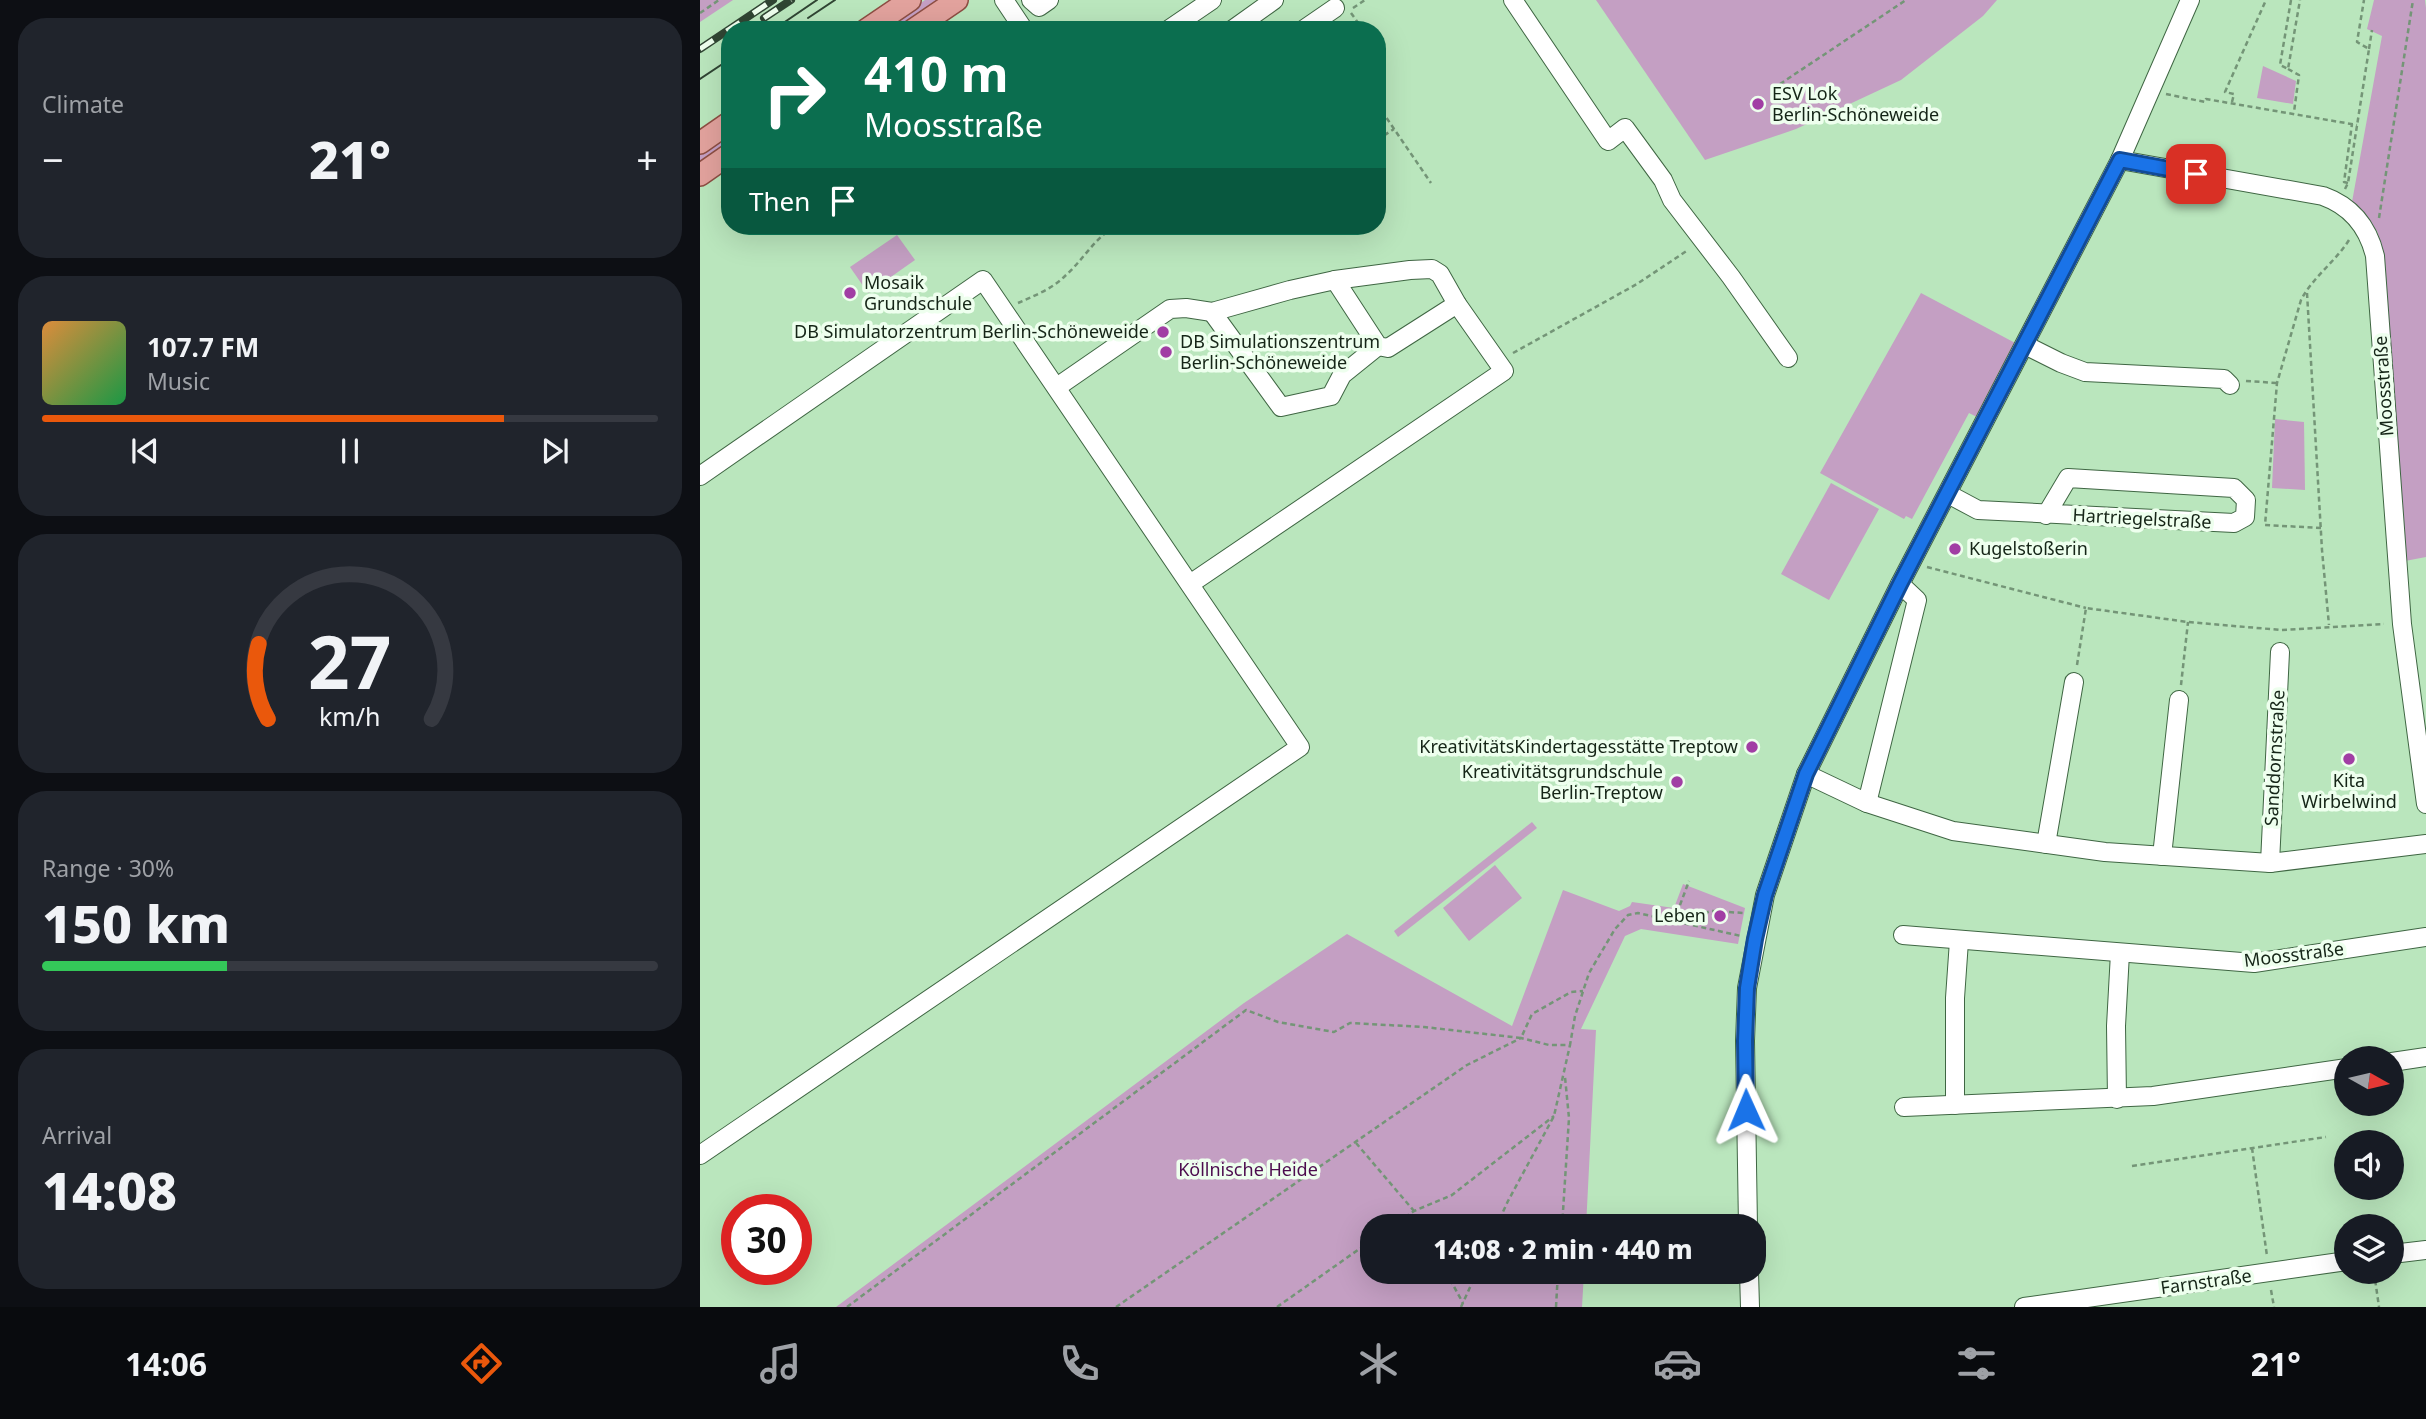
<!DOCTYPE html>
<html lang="en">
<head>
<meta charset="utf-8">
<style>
  body { margin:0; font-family:"Noto Sans",sans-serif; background:#20242c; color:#f1f3f6; height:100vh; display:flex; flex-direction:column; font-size:26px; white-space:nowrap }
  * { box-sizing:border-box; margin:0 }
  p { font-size:23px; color:#9ea1a6 }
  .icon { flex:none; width:38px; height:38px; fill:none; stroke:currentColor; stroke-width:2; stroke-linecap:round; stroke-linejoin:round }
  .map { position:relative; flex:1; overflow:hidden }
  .sheet { display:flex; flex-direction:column; gap:18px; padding:18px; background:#0d0f14; width:700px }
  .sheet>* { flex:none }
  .banner { position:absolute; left:21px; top:21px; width:665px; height:214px; border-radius:28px; box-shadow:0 7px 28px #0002; background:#0b6e4f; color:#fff; overflow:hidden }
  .needle { width:46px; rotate:98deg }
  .controls { position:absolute; left:1634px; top:1046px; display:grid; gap:14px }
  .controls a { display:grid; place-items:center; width:70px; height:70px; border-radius:50%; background:#171b24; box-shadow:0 7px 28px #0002; font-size:35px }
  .speed { position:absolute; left:21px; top:1194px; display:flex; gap:14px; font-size:35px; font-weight:700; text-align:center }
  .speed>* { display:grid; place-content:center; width:91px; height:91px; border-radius:50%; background:#171b24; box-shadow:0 7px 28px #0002; line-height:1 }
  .speed .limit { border:10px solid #d22; background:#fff; color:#111 }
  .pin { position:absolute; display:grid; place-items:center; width:60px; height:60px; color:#fff; margin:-30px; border-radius:14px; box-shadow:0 4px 10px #0006 }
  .me { position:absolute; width:77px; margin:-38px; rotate:359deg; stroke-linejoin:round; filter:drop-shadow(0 0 5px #0008) }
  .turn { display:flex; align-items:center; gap:24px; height:147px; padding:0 28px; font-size:32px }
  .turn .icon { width:91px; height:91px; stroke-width:2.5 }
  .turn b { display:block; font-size:49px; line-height:60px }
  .then { display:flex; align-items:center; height:66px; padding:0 28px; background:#0003; gap:14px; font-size:26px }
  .big { font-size:52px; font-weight:800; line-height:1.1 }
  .sheet .widget { flex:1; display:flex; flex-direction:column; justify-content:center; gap:10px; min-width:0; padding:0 24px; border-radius:28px; background:#20242c }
  .sheet .dial { align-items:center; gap:0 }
  .dial svg { height:182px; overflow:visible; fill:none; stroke:#363941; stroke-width:7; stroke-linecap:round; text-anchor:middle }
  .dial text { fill:#f1f3f6; stroke:none }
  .song { display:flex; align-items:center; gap:21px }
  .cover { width:84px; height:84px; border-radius:10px; background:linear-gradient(135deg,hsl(30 70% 55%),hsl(140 70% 35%)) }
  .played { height:7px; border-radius:4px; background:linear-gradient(90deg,#ea580c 75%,#363941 75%) }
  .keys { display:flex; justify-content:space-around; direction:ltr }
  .heat { display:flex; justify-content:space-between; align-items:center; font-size:38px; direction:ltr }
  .charge { height:10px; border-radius:5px; background:linear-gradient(90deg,#34c759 30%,#363941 0) }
  .trip { position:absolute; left:660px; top:1214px; width:406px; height:70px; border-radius:28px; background:#171b24; box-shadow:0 7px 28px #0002; font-weight:800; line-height:70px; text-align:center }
  .tab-bar { display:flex; height:112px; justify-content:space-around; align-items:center; background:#090b0e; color:#9ea1a6 }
  .tab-bar .icon { width:49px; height:49px }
  .tab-bar .current { color:#ea580c }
  .tab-bar b { font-size:32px; color:#f1f3f6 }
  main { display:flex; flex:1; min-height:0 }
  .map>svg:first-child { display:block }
  .green { fill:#c49fc3 }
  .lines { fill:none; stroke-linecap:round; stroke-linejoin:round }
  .minor-casing { stroke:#3f6643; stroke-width:20 }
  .major-casing { stroke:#8d4e43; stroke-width:24 }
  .path { stroke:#749577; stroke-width:2.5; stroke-dasharray:5 3.5; stroke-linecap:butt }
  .minor { stroke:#fff; stroke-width:18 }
  .major { stroke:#e2a29d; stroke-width:21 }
  .tram { stroke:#304533; stroke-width:2 }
  .rail-casing { stroke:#304533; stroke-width:8 }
  .rail { stroke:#efe; stroke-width:5; stroke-dasharray:16; stroke-linecap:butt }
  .route-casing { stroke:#114b97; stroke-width:18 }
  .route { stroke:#1a73e8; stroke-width:12 }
  .poi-dot { fill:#a13ea4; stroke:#efe; stroke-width:2.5 }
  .labels { text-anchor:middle; stroke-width:7; stroke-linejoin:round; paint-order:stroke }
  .poi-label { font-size:18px; fill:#152517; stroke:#efe; text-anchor:start }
  .street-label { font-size:18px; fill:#152517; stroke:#efe }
  .park-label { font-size:18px; fill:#4c0c4e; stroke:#efe }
</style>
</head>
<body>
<main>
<section class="sheet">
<div class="widget"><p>Climate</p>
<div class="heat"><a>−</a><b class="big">21°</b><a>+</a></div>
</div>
<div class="widget">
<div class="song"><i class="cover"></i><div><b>107.7 FM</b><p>Music</p></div></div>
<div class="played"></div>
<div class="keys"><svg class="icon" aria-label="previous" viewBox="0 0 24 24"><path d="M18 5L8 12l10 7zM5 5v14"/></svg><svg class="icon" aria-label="pause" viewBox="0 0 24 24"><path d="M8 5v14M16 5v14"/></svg><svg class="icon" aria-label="next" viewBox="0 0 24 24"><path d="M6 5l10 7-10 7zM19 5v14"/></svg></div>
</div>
<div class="widget dial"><svg viewBox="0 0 100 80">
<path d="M14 69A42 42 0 1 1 86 69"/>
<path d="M14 69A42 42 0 0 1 10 36" stroke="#ea580c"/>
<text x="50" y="56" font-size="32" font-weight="700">27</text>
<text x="50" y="72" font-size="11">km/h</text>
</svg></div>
<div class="widget"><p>Range · 30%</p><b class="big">150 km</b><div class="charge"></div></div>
<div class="widget"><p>Arrival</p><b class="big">14:08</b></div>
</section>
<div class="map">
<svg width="1726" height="1307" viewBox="0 0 1726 1307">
  <rect width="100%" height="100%" fill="#bae6bd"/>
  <g class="green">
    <path d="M0,0h33l-33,22z"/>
    <path d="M225,0h20l-44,30h-20z"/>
    <path d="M896,0h401l-14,16 -82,64 -105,49 -91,31z"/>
    <path d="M1674,0h51l1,8v549l-21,4 -20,-299 -8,-31 -25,-29 30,-166 -15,-7z"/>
    <path d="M1563,66l33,15 -3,23 -36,-6z"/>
    <path d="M30,132v14l-30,20v-13z"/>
    <path d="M197,235l18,25 -47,33 -18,-26z"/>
    <path d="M1221,293l98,52 -40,73 -10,-5 -57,106 -6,-3 -2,3 -84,-46z"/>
    <path d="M1575,419l29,3 1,68 -33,-2z"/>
    <path d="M1131,483l48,26 -50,91 -48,-26z"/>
    <path d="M832,822l5,6 -139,109 -4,-6z"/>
    <path d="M795,865l27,33 -53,43 -26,-33z"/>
    <path d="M983,884l62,24 -7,36 -97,-15 -16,7 -44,93 15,1 -10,197h-214v45h212l-2,35h-746l408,-304 103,-69 165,92 51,-136 56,21 11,-5 2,-4 42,6z"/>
  </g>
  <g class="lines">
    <defs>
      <g id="minor">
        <path d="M304,0l20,30"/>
        <path d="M331,0l8,7 10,-7"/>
        <path d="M813,0l95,141 17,-13 38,52 9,20 59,77 57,81"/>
        <path d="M468,30l44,-30"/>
        <path d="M532,30l42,-30"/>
        <path d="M603,30l32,-22"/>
        <path d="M1420,160l203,36c28,10 45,31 52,60l27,368 24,180"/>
        <path d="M635,280l43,66 10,2 69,-44"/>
        <path d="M512,312l69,95 50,-11 11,-21 36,-29"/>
        <path d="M1325,345l36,18 24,9 139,7 6,6"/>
        <path d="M357,387l113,-78 16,-1 26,4 78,-22 45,-10 75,-10 22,-1 8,5 17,30 47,67 -314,213"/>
        <path d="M0,476l283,-196 317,467 -600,408"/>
        <path d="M1248,494l30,16 256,13 11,-6 1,-17 -12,-12 -166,-10 -22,37"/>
        <path d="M1106,774l61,29 86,28 152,21 165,11 156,-19"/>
        <path d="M1167,803l50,-203 -17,-16"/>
        <path d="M1346,844l28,-162"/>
        <path d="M1462,856l17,-156"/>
        <path d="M1570,863l10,-211"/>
        <path d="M1203,935l351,28 172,-26"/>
        <path d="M1692,1062l34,-5"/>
        <path d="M1417,1099l-1,-73 4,-73"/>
        <path d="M1255,1105v-107l4,-57"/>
        <path d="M1204,1107l249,-11 194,-28"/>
        <path d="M1048,1227l-3,-186 2,-53 18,-93 41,-121 94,-190 220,-424 70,-160"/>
        <path d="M1692,1254l34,-4"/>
        <path d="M1049,1272l1,35"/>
        <path d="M1324,1307l323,-46"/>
      </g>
      <g id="major">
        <path d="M166,30l44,-30"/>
        <path d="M213,30l44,-30"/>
        <path d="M0,143l30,-21"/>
        <path d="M0,175l30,-21"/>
      </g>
    </defs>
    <use href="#minor" class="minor-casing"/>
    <use href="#major" class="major-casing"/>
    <g class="path">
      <path d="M1591,0l-11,65 8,4 12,-69"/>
      <path d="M653,8l12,-8"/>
      <path d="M0,13l19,-13"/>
      <path d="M651,13l8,11"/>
      <path d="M1669,49l3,-19"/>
      <path d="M1588,69l11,6 -5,37"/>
      <path d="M1080,84l126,-84"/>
      <path d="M1466,94l39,8 1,-3 151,26"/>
      <path d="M1532,102l2,-8 -9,-2 41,-92"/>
      <path d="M677,104l54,79"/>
      <path d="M677,140l17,-11"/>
      <path d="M1648,183l-4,-1 8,-58"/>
      <path d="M1645,189l3,-6 21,-134 -12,-7 7,-42"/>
      <path d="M1679,218l34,-218"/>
      <path d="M1607,293l15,257 7,75"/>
      <path d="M318,303c16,-7 34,-14 47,-27 18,-16 29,-37 50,-50"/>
      <path d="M813,353l124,-69 51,-34"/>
      <path d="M1546,381l31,2"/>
      <path d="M1621,528l-56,-3 12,-142 24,-83c12,-23 34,-38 48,-60"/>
      <path d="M1227,567l159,41"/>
      <path d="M1377,665l9,-57 102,14 93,8 103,-6"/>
      <path d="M1481,685l7,-63"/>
      <path d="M974,921l15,-40"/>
      <path d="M980,922l31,-11 33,2"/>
      <path d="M656,1143l58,68 8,16"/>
      <path d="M1552,1148l15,108"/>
      <path d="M1432,1166l194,-29"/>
      <path d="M691,1227l23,-16 38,-16 102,-79"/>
      <path d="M796,1227l12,-26 46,-85 16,-71"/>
      <path d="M862,1227l7,-109 -4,-41"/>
      <path d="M746,1272l17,31"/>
      <path d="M1674,1272l5,35"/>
      <path d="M1571,1290l3,17"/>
      <path d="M147,1307l399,-297 32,12 56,10 16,-9 74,4 97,11 11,-24 39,-22 12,-1"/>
      <path d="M416,1307l351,-242 54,-27 28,7h21l5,-29 14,-43 26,-44 13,-14 10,-2 103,23"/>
      <path d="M577,1307l95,-67"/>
      <path d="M761,1307l16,-35"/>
      <path d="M856,1307l2,-35"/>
    </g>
    <use href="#minor" class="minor"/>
    <use href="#major" class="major"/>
    <g class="tram">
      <path d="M108,18l27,-18"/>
      <path d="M73,30l44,-30"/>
      <path d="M0,79l30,-20"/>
    </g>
    <defs>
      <g id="rail">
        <path d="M64,18l27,-18"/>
        <path d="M0,49l73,-49"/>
      </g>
    </defs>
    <use href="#rail" class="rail-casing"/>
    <use href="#rail" class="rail"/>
  </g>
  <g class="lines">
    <defs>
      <path id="route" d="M1046,1110l-1,-69 2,-53 8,-49 10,-44 41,-121 94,-190 220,-424 76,14"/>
    </defs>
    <use href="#route" class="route-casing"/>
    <use href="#route" class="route"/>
  </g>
  <g class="poi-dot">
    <circle cx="1058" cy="104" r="7"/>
    <circle cx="150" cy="293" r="7"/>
    <circle cx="463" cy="332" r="7"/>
    <circle cx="466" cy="352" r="7"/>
    <circle cx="1255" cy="549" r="7"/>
    <circle cx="1052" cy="747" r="7"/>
    <circle cx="1649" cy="759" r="7"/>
    <circle cx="977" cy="782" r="7"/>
    <circle cx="1020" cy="916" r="7"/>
  </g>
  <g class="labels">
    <g class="poi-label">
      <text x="1072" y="100">ESV Lok<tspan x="1072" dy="21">Berlin-Schöneweide</tspan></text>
      <text x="164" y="289">Mosaik<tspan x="164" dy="21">Grundschule</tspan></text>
      <text x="449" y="338" text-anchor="end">DB Simulatorzentrum Berlin-Schöneweide</text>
      <text x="480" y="348">DB Simulationszentrum<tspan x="480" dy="21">Berlin-Schöneweide</tspan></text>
      <text x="1269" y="555">Kugelstoßerin</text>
      <text x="1038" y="753" text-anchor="end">KreativitätsKindertagesstätte Treptow</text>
      <text x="963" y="778" text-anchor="end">Kreativitätsgrundschule<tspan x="963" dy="21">Berlin-Treptow</tspan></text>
      <text x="1649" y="787" text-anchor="middle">Kita<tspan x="1649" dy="21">Wirbelwind</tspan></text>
      <text x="1006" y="922" text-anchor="end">Leben</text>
    </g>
    <g class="street-label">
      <text transform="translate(1684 386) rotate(-94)" y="6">Moosstraße</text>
      <text transform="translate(1442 519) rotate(3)" y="6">Hartriegelstraße</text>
      <text transform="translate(1575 758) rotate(-87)" y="6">Sanddornstraße</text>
      <text transform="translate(1594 955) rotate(-7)" y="6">Moosstraße</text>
      <text transform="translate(1506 1282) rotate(-8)" y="6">Farnstraße</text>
    </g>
    <g class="park-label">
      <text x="548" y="1176">Köllnische Heide</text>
    </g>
  </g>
</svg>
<div class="controls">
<a><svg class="needle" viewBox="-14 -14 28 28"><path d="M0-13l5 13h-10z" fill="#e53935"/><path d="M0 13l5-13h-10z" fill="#9ea1a6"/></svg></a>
<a><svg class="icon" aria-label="sound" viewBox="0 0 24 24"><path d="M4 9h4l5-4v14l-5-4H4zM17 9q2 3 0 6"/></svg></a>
<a><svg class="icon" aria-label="layers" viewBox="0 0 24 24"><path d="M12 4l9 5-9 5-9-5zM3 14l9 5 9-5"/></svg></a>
</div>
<div class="speed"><div class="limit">30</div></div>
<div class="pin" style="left:1496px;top:174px;background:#d93025"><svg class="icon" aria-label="arrive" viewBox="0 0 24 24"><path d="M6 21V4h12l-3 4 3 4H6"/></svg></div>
<svg class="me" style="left:1046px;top:1110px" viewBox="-20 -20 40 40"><path d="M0-17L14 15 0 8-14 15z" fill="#1a73e8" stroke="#fff" stroke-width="4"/></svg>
<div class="trip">14:08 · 2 min · 440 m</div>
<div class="banner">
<div class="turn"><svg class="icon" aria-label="right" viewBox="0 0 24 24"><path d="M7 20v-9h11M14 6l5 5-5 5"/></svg><div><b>410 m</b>Moosstraße</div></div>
<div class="then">Then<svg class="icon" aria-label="arrive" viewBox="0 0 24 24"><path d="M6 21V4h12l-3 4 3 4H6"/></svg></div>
</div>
</div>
</main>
<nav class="tab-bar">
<b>14:06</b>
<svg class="icon current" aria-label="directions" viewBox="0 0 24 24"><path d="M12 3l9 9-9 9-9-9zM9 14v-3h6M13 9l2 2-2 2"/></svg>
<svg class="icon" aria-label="music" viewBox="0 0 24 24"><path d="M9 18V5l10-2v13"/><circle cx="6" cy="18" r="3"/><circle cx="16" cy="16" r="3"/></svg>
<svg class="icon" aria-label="phone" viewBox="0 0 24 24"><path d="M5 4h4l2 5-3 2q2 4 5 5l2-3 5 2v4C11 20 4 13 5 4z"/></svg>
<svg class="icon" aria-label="climate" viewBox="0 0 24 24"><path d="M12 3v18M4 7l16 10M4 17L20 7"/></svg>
<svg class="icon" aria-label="car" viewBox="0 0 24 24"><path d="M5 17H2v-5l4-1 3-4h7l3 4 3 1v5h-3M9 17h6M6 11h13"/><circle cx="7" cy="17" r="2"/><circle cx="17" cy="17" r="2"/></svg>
<svg class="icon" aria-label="filters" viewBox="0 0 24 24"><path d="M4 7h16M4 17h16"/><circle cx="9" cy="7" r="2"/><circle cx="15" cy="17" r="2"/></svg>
<b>21°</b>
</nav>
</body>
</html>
